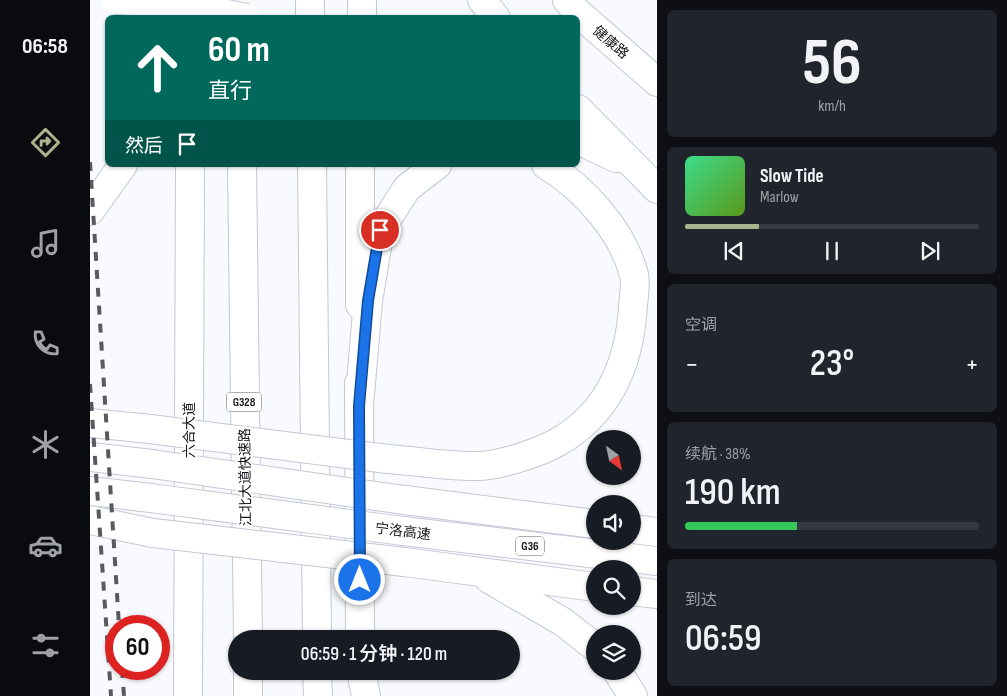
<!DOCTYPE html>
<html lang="zh">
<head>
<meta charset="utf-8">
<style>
  body { margin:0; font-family:"Sofia Sans Condensed","Noto Sans SC",sans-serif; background:#20242c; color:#f1f3f6; height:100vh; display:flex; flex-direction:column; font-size:19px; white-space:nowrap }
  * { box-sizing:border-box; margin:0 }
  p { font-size:16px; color:#9ea1a6 }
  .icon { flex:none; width:28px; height:28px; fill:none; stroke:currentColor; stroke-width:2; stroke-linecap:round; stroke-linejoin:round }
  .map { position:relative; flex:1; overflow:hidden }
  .details { display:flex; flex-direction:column; gap:10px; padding:10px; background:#0d0f14; width:350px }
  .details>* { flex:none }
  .banner { position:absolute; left:15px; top:15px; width:475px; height:152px; border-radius:8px; box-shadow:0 1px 4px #0004; background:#00695c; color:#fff; overflow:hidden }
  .needle { width:32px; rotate:147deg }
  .controls { position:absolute; left:496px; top:430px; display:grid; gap:10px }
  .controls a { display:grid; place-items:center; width:55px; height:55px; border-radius:50%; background:#171b24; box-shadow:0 1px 4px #0004; font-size:25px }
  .speed { position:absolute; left:15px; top:615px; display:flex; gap:10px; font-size:25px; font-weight:700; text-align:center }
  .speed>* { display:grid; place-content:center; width:65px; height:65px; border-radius:50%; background:#171b24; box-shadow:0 1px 4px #0004; line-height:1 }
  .speed .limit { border:8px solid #d22; background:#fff; color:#111 }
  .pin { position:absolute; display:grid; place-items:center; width:42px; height:42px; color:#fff; margin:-21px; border:2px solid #fff; border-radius:50%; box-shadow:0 1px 5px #0007 }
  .me { position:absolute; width:55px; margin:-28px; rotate:0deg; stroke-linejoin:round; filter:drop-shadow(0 0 4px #0008) }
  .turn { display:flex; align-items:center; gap:18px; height:105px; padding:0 20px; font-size:22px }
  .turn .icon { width:65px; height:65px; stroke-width:2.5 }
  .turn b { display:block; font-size:35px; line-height:42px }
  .then { display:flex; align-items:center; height:48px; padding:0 20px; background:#0003; gap:10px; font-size:19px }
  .big { font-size:38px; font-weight:600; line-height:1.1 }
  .details .tile { flex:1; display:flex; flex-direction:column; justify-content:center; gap:8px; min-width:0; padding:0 18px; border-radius:8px; background:#20242c }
  .details .dial { align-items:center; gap:0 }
  .dial b { font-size:65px; line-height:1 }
  .song { display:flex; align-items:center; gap:15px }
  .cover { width:60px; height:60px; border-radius:8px; background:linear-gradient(135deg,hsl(150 70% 55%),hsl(90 70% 35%)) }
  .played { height:5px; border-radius:2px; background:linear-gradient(90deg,#aab38d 25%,#363941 25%) }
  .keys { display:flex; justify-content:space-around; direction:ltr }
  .heat { display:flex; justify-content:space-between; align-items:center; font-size:28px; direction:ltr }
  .charge { height:8px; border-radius:4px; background:linear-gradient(90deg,#34c759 38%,#363941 0) }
  .trip { position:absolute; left:138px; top:630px; width:292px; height:50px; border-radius:25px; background:#171b24; box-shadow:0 1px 4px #0004; font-weight:600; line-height:50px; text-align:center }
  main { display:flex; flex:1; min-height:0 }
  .tabs { display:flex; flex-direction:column; width:90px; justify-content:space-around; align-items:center; background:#090b0e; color:#9ea1a6 }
  .tabs .icon { width:35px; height:35px }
  .tabs .on { color:#aab38d }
  .tabs b { font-size:22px; color:#f1f3f6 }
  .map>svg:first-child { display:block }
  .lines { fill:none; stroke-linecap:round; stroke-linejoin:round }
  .tertiary-casing { stroke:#c3c8d6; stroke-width:30 }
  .primary-casing { stroke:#c3c8d6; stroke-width:30 }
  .trunk-casing { stroke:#c3c8d6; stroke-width:30 }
  .motorway-casing { stroke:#c3c8d6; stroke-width:30 }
  .tertiary { stroke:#fff; stroke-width:28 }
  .primary { stroke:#fff; stroke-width:28 }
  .trunk { stroke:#fff; stroke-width:28 }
  .motorway { stroke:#fff; stroke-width:28 }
  .rail { stroke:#595a5f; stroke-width:4; stroke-dasharray:9 9; stroke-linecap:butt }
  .motorway-bridge-casing { stroke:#c3c8d6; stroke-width:30; stroke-linecap:butt }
  .motorway-bridge { stroke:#fff; stroke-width:28 }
  .route-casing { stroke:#114b97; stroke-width:12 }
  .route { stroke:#1a73e8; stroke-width:9 }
  .labels { text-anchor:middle; stroke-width:4.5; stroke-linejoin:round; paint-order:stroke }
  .shield { fill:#fff; stroke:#5a5b5f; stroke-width:1 }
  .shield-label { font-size:12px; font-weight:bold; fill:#14151a }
  .street-label { font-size:14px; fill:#14151a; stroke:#fff }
</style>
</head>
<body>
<main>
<nav class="tabs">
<b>06:58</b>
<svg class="icon on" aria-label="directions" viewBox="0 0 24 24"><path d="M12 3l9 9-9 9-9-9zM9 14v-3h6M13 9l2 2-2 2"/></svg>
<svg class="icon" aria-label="music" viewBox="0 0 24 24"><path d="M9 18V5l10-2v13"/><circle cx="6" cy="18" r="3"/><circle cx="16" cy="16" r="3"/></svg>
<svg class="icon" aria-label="phone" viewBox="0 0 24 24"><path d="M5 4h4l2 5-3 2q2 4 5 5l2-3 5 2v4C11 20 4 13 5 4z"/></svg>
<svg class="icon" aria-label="climate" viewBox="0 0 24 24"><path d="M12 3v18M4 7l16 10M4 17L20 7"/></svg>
<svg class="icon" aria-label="car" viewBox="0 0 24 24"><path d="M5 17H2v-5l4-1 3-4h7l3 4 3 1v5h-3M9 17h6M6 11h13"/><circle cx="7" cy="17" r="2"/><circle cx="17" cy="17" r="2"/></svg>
<svg class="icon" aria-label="filters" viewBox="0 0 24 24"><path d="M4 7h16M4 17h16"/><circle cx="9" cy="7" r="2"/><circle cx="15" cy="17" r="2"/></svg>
</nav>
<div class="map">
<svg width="567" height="696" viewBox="0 0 567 696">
  <rect width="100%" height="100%" fill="#f9fafd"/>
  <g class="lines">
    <defs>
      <path id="tertiary" d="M477,0l9,11 81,71"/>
      <g id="primary">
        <path d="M272,18v-18"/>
        <path d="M270,305v-140"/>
        <path d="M269,383l1,256"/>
        <path d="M98,696l2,-531"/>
      </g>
      <g id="trunk">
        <path d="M220,0v18"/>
        <path d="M152,165l6,474"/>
        <path d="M222,165l5,474"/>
        <path d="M158,671v25"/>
        <path d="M227,671l1,25"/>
      </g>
      <g id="motorway">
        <path d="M392,0l14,18"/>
        <path d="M488,109l79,80"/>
        <path d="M488,140l38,18"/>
        <path d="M0,211l33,-46"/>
        <path d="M269,406l9,-105 12,-71 27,-42 30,-23"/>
        <path d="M0,423l60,6"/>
        <path d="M0,457l62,7"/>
        <path d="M298,459c30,2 61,8 91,7 23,-1 59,-13 79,-24 52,-30 72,-80 75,-137 1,-9 3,-21 1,-30 -11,-44 -50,-87 -88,-110"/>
        <path d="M0,491l61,7"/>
        <path d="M307,499l198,25"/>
        <path d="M0,520l63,13"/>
        <path d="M542,529l25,3"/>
        <path d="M313,531l254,30"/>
        <path d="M314,562l191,25"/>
        <path d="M399,579l74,43 32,25"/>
        <path d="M542,591l25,3"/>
        <path d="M271,671l5,25"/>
        <path d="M527,671l16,25"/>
      </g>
    </defs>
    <use href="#tertiary" class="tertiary-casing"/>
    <use href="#primary" class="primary-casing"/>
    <use href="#trunk" class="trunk-casing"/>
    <use href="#motorway" class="motorway-casing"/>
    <use href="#tertiary" class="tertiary"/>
    <use href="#primary" class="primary"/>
    <use href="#trunk" class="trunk"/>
    <use href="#motorway" class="motorway"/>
    <g class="rail">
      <path d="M0,162l29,464"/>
      <path d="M0,384l21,312"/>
      <path d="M32,669l2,27"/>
    </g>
    <defs>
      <g id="motorway-bridge">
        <path d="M25,0l54,3 78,15"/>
        <path d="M60,429l238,30"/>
        <path d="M62,464l245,35"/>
        <path d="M61,498l252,33"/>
        <path d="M63,533l251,29"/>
      </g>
    </defs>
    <use href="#motorway-bridge" class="motorway-bridge-casing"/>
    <use href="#motorway-bridge" class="motorway-bridge"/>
  </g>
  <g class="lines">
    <defs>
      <path id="route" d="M270,580l-1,-174 9,-105 12,-71"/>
    </defs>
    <use href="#route" class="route-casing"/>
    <use href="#route" class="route"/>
  </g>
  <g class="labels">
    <g class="shield">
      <rect x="136.5" y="392.5" width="35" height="19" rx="4"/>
      <rect x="426" y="536.5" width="28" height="19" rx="4"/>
    </g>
    <g class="shield-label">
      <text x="154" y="406">G328</text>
      <text x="440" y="550">G36</text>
    </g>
    <g class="street-label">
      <text transform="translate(521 42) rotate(41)" y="5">健康路</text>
      <text transform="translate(99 430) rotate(-90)" y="5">六合大道</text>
      <text transform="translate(155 477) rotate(-91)" y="5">江北大道快速路</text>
      <text transform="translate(313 531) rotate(7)" y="5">宁洛高速</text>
    </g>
  </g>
</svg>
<div class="controls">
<a><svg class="needle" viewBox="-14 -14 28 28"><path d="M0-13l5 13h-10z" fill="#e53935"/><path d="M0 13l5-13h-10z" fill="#9ea1a6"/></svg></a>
<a><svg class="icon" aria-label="sound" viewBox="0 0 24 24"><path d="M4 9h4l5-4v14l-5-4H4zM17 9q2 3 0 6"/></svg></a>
<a><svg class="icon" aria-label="search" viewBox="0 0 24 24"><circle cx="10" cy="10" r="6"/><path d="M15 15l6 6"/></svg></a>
<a><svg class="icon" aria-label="layers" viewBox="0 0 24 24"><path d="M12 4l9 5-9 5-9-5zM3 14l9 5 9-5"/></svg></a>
</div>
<div class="speed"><div class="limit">60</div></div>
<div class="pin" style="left:290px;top:230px;background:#d93025"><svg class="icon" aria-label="arrive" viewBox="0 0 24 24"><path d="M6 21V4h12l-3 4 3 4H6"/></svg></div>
<svg class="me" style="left:270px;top:580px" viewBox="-20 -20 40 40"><circle r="17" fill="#1a73e8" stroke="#fff" stroke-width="3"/><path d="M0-11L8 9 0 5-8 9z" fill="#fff"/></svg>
<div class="trip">06:59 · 1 分钟 · 120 m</div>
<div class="banner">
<div class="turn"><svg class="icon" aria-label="ahead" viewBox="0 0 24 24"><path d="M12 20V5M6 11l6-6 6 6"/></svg><div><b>60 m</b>直行</div></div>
<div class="then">然后<svg class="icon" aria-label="arrive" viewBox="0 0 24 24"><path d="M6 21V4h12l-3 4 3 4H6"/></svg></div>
</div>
</div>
<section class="details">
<div class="tile dial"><b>56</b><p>km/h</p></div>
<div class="tile">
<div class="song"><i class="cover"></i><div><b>Slow Tide</b><p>Marlow</p></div></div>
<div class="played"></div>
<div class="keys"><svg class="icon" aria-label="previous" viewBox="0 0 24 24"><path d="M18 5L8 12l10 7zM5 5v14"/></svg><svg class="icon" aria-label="pause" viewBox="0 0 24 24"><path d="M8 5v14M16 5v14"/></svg><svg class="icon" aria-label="next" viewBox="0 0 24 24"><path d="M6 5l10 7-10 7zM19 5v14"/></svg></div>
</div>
<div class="tile"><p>空调</p>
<div class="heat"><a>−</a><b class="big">23°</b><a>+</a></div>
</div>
<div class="tile"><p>续航 · 38%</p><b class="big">190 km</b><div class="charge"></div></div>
<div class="tile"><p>到达</p><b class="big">06:59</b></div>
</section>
</main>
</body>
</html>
